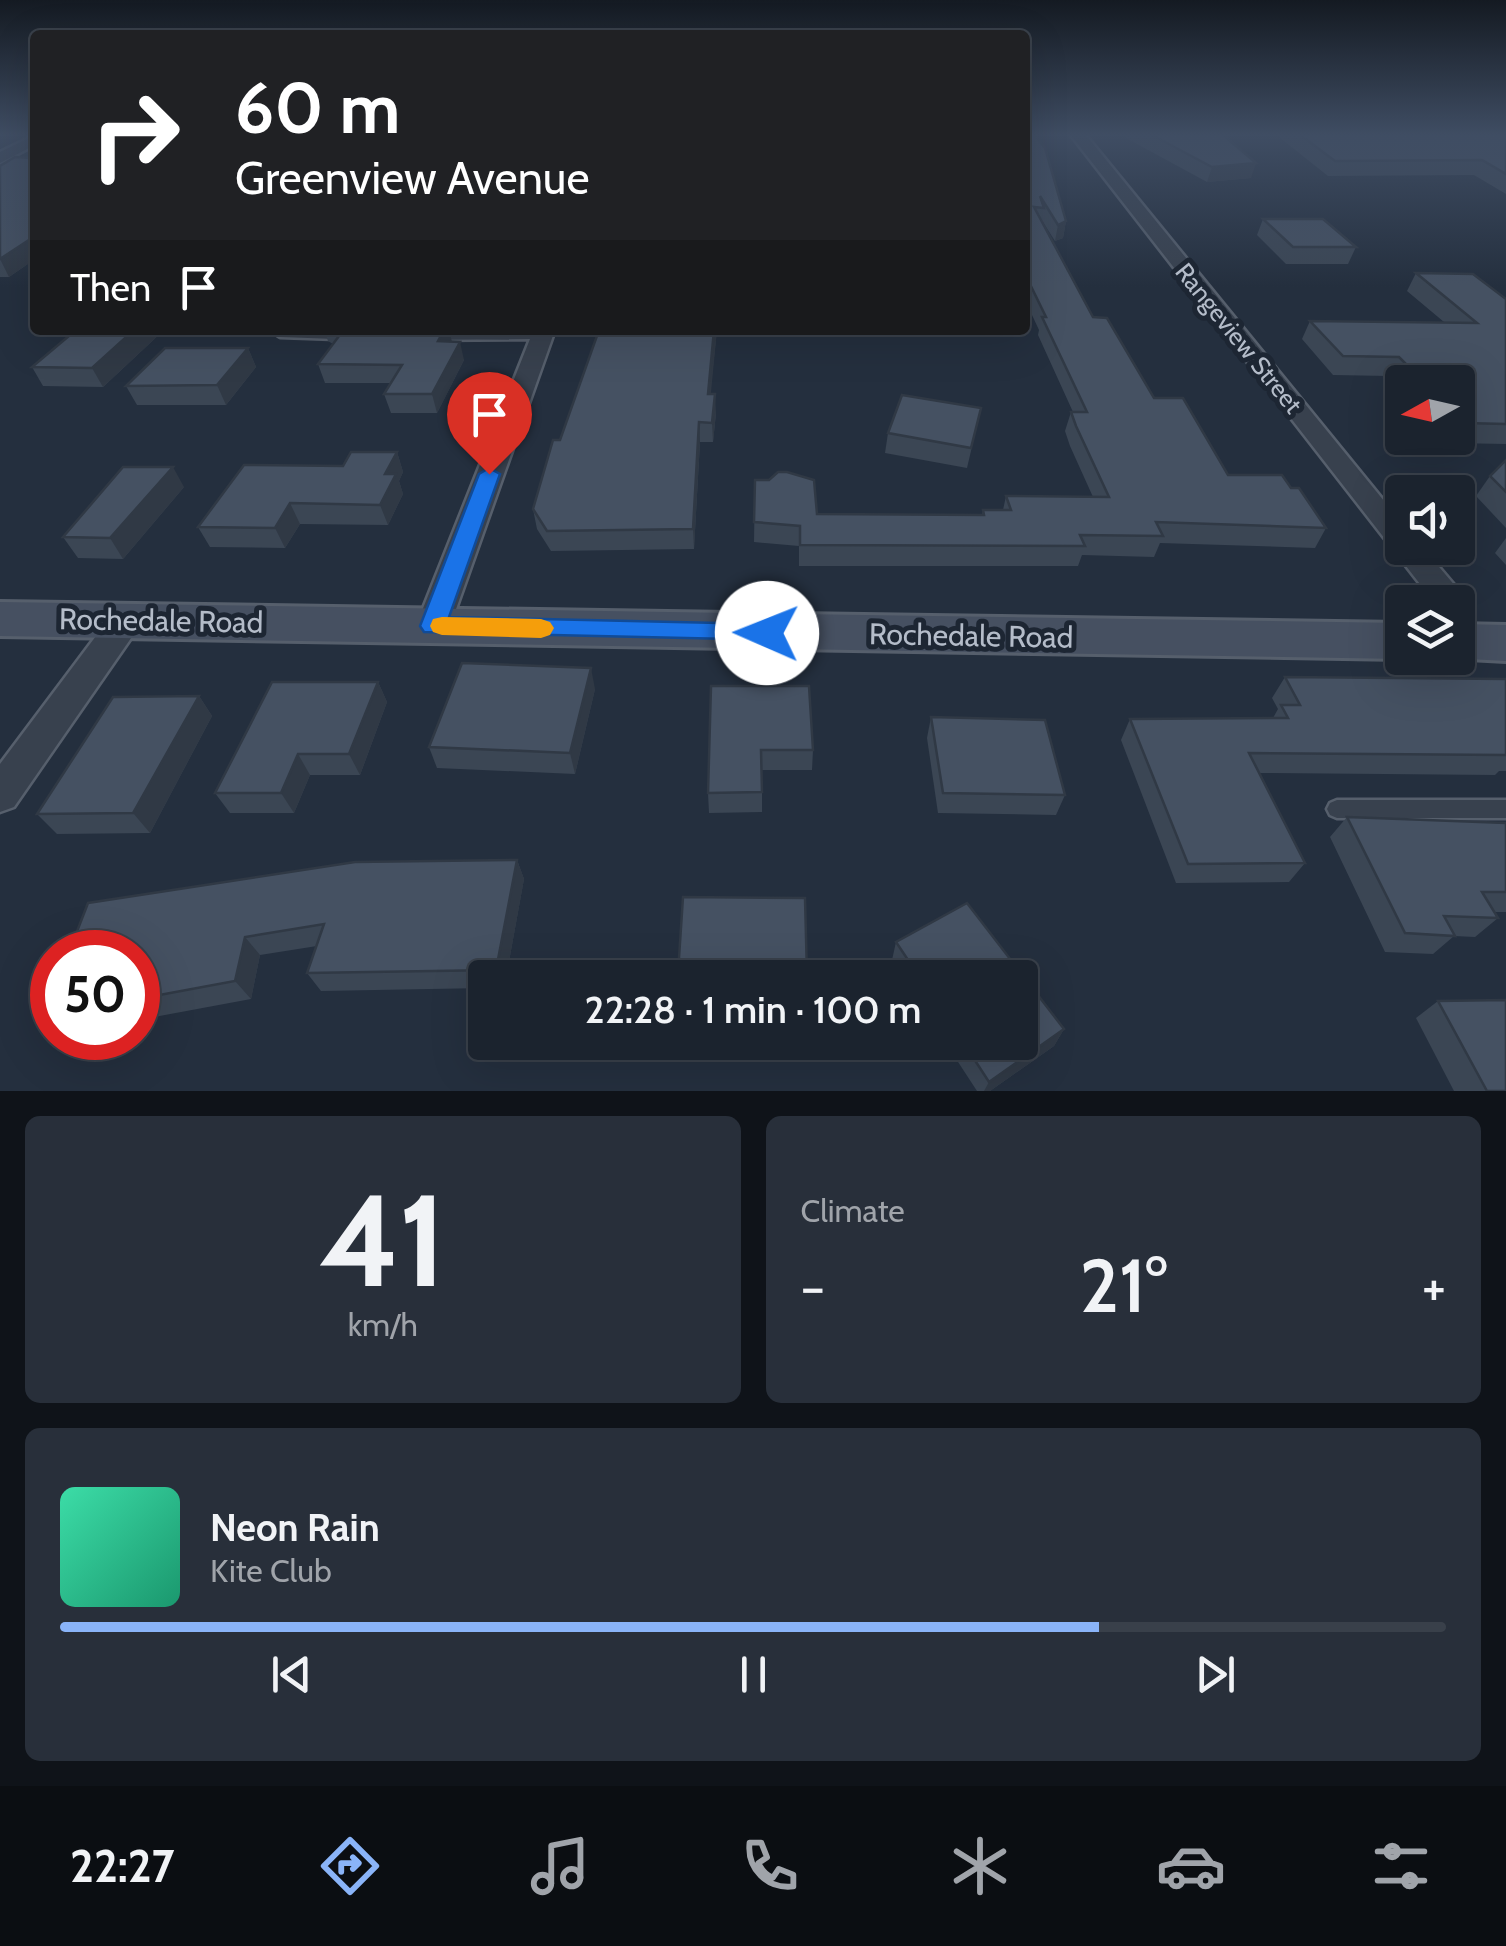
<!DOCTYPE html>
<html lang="en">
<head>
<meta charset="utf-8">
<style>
  body { margin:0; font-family:Cabin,sans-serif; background:#282f3a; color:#f1f3f6; height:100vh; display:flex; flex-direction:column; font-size:38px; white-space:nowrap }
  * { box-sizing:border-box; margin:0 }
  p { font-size:32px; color:#a0a4aa }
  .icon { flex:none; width:55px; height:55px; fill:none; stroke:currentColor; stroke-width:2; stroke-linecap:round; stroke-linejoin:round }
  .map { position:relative; height:1091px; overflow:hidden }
  .panel { display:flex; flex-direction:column; gap:25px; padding:25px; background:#0f1319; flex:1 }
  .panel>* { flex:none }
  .guide { position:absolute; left:30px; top:30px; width:1000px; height:305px; border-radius:10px; box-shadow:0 10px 40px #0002,0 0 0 2px #39404a; background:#202124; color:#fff; overflow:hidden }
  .needle { width:65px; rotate:262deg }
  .fabs { position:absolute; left:1385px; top:365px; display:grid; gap:20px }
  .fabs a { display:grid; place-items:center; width:90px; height:90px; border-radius:10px; background:#1b232e; box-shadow:0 10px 40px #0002,0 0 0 2px #39404a; font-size:50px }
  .speed { position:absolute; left:30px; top:930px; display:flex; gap:20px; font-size:50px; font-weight:700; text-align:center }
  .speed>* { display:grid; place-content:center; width:130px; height:130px; border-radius:50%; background:#1b232e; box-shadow:0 10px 40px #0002,0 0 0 2px #39404a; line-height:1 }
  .speed .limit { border:15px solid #d22; background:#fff; color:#111 }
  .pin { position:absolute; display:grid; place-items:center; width:85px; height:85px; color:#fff; margin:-102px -42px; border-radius:50% 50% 50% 0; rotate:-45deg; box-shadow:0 0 10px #0007 }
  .pin .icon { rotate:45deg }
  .me { position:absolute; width:110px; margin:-55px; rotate:271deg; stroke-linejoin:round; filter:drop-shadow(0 0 8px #0008) }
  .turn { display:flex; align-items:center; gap:35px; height:210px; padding:0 40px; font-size:45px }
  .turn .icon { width:130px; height:130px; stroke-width:2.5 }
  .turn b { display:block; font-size:70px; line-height:85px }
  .then { display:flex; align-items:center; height:95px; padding:0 40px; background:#0003; gap:20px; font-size:38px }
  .big { font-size:75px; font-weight:600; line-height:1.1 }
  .panel .card { flex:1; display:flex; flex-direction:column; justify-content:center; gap:15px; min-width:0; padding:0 35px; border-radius:15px; background:#282f3a }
  .panel .dial { align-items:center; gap:0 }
  .dial b { font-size:130px; line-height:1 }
  .song { display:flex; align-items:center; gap:30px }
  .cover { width:120px; height:120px; border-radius:15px; background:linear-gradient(135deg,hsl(160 70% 55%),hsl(160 70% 35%)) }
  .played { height:10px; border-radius:5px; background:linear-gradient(90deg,#8ab4f8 75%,#39404a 75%) }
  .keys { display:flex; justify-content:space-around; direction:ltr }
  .heat { display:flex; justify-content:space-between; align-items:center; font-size:55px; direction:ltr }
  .panel .tiles { flex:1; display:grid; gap:25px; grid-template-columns:1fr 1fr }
  .card:last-child { grid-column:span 2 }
  .trip { position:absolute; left:468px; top:960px; width:570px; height:100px; border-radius:10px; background:#1b232e; box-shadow:0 10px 40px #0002,0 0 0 2px #39404a; font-weight:600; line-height:100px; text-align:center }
  .tabs { display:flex; height:160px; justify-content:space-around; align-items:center; background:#0b0e12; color:#a0a4aa }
  .tabs .icon { width:70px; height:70px }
  .tabs .on { color:#8ab4f8 }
  .tabs b { font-size:45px; color:#f1f3f6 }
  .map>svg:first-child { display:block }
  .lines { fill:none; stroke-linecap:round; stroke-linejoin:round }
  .lane-casing { stroke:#565f6c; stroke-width:5 }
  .street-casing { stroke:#565f6c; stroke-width:5 }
  .secondary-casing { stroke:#565f6c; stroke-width:6 }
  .lane { fill:#38414e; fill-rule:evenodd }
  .street { fill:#38414e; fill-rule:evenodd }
  .secondary { fill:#465061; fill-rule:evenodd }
  .wall { fill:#3b4654 }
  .shaded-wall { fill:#303945 }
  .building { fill:#455162; stroke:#303945; stroke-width:2.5 }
  .route { fill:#1a73e8; stroke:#114b97; stroke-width:2.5 }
  .slow { fill:#f59e0b }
  .labels { text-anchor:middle; stroke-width:10; stroke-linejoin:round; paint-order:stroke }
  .far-street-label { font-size:25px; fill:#b4bcc9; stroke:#1d2633 }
  .street-label { font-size:30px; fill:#b4bcc9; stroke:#1d2633 }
</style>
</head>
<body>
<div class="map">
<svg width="1506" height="1091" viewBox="0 0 1506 1091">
  <rect width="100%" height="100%" fill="#242f3e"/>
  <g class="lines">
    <defs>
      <path id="lane" d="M1337,800h169v18h-169l-7,-3 -3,-6 3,-6z"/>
      <g id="street">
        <path d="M1070,134h15l317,389v25h21l39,46 5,8 -5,8 -4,2v-10h-24z"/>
        <path d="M35,135v10l-35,18v-11z"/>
        <path d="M269,330h104l2,3 -11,7 -84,-3z"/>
        <path d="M401,330h154l-105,296 -5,9 -12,3 -12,-3 -5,-9 114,-287 -120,1 -8,-2z"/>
        <path d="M126,608l12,4 4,8 -4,8 -124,179 -14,5v-48l114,-152z"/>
      </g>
      <g id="secondary">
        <path d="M0,602l1402,21v35h4l-4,1 -1402,-23z"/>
        <path d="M1458,624l48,1v36l-56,-3h8z"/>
      </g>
    </defs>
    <use href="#lane" class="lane-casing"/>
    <use href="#street" class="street-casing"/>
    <use href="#secondary" class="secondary-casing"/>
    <use href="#lane" class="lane"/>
    <use href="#street" class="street"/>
    <use href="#secondary" class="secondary"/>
  </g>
  <g class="wall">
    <path d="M1025,134l41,87 -3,17 -8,3 -14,-22v1l52,97 61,81 74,77 63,13 35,40 -11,20 -155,-5 -6,14 -72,-2 -4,11h-279v-20l-45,-4 1,-62 62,34 165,1 1,-5h20l3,-14 87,1 -23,-51 -5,-15 6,-19h2l-35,-77 1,-5 -14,-30z"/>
    <path d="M1127,134h95l29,44 -44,4 -81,-44z"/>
    <path d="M1279,134h227v60l-32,-19 -146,1 -49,-39z"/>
    <path d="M35,156v103l-26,18h-9v-111z"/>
    <path d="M1263,219l93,28 -8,17h-62l-29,-29z"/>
    <path d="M1416,273l90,26v145l-55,-1 -5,-5h12v-56h-56v9l-14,-15 -55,-1 -31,-36 8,-18 134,1 -37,-31z"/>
    <path d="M76,330h88l-61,57 -60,-1 -11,-19z"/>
    <path d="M324,330h120l20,30 -27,53h-46l-7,-19 7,-11h-66l-7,-19 15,-20 -5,-3z"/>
    <path d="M599,330h118l-7,64 6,19 -3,29h-13l-6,107 -143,2 -14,-22 -4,-20 27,-69z"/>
    <path d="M248,348l8,19 -30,38h-89l-11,-19z"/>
    <path d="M981,408l-14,60 -82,-15 3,-20z"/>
    <path d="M397,452l6,20 -4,9 4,13 -15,31 -88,-1 -15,24 -75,-1 -12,-20 145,-61z"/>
    <path d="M1506,460v68l-30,-32 14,-20z"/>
    <path d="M184,487l-61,72 -45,-1 -15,-21z"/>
    <path d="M1506,538v27l-11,-12z"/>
    <path d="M1285,677l221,2v92h-7l-4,4 -235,-2 45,90 -16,19 -113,1 -55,-143 9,-21 143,-1 5,-9 -6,-11z"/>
    <path d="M378,682l9,20 -27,73h-50l-16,38h-64l-15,-20z"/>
    <path d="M711,686l102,64 -1,20h-50v42l-53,1 -1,-20z"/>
    <path d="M595,689l-20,85 -138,-6 -8,-21z"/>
    <path d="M199,696l13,20 -62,117 -93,1 -20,-20z"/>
    <path d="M931,717l134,78 -9,20 -118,-2 -11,-75z"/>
    <path d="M1347,817l159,6v89h-12l4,6 -23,19 -21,-1 -21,18 -48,-2 -55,-115z"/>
    <path d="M517,860l7,19 -18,99h-21v10l-164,3 -14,-18 10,-27 -57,9 -9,44 -113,21v-68z"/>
    <path d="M805,898l2,80h-129v-5z"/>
    <path d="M967,903l97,126 -10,17 -64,45h-13l-32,-49h75v-64h-117l-11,-18 4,-18z"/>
    <path d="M1438,1001l68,90h-52l-38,-73z"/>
  </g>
  <g class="shaded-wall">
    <path d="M1256,163l-5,15 -44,4 5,-15z"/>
    <path d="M1066,221l-3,17 -8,3 3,-16z"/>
    <path d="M35,236v23l-26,18 -9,-18z"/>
    <path d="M134,330h30l-61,57 -11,-19z"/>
    <path d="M444,330h5l3,12 -14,-1z"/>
    <path d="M714,330h3l-8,83 -1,-19z"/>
    <path d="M460,342l4,18 -27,53 -5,-19z"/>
    <path d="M248,348l8,19 -30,38 -9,-20z"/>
    <path d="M715,394l1,19 -3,29 -1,-19z"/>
    <path d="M699,422l1,20 -6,107 -1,-20z"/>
    <path d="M397,452l6,20 -4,9 4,13 -15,31 -8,-20 5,-31z"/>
    <path d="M173,467l11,20 -61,72 -13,-21z"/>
    <path d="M290,503l10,21 -15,24 -10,-20z"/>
    <path d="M591,668l4,21 -20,85 -5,-21z"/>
    <path d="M378,682l9,20 -27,73 -11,-21z"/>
    <path d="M199,696l13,20 -62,117 -17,-20z"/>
    <path d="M298,754l12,21 -16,38 -13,-20z"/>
    <path d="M517,860l7,19 -18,99h-7l-3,-8z"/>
    <path d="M245,937l15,18 -9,44 -16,-18z"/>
    <path d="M1064,1029l-10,17 -64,45h-6l5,-9z"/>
  </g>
  <g class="building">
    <path d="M1025,134h9l11,14 21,73 -8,4 -18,-29 4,12 -10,-1 59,110 14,1 47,80h29l45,77h54l9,13h8l27,40 -170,-6 7,14 -83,-1 5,11 -285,-1v-19l-46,-4 1,-42h14l9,-8h9l27,8 3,34 167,1 -1,-5h28l-5,-14 103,1 -33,-71 -5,-14h16l-45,-95h4l-21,-43z"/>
    <path d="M1150,134h72l34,29 -44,4z"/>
    <path d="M1299,134h207v40l-24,-14 -147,1z"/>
    <path d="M35,156v80l-35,23v-93l15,-9 17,1z"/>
    <path d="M1263,219h60l33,28h-63z"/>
    <path d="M1416,273l57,1 33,25v125l-42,-1 -6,-6v-35h-34l-25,-25 -56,-1 -33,-35 167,2z"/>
    <path d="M76,330h58l-42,38 -60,-1z"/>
    <path d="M331,330h113l-6,11 22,1 -28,52h-48l18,-29 -84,-1 21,-28z"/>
    <path d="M599,330h115l-6,64h7l-3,29 -13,-1 -6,107 -146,2 -14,-22 20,-69h7z"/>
    <path d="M165,348h83l-31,37 -91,1z"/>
    <path d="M902,395l79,13 -10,40 -83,-15z"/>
    <path d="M351,452h46l-12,22h11l-16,31 -90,-2 -15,25 -77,-1 46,-62 99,1z"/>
    <path d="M1506,460v32l-16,-16z"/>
    <path d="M123,467h50l-63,71 -47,-1z"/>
    <path d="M462,663l129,5 -21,85 -141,-6z"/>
    <path d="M1285,677l221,2v76l-257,-2 56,110 -117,1 -58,-145 158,-1 -7,-13h19z"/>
    <path d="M272,682h106l-29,72h-51l-17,39h-66z"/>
    <path d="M711,686h98l4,64h-52l1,42 -54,1z"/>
    <path d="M199,696l-66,117 -96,1 76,-117z"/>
    <path d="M931,717l114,3 20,75 -122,-2z"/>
    <path d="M1347,817l159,6v69h-24l16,26 -54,-2 11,20 -50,-3z"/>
    <path d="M517,860l-21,110 -189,3 17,-49 -79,13 -10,44 -97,18v-47h-69l19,-49 267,-41z"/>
    <path d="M683,897l122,1 2,77 -129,-2z"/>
    <path d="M967,903l97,126 -75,53 -26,-40h57v-64h-100l-24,-36z"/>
    <path d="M52,996v19l-7,1z"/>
    <path d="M1506,1000v91h-19l-49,-90z"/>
  </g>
  <linearGradient id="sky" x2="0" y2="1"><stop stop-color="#141a22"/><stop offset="0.47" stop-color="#3f4d63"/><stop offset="1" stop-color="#3f4d63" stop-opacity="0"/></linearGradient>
  <rect width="1506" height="287" fill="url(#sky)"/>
  <path class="route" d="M489,468l11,6 -51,143 318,7 9,3 4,6 -4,7 -352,-8 -4,-6 59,-152z"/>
  <path class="slow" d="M442,617l99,2 9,3 4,6 -4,7 -9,3 -99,-3 -9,-3 -3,-6 3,-7z"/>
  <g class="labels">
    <g class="far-street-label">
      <text transform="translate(1239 338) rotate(51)" y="9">Rangeview Street</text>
    </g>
    <g class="street-label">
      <text transform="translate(161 621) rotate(1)" y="10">Rochedale Road</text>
      <text transform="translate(971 636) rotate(1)" y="10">Rochedale Road</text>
    </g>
  </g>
</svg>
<div class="fabs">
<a><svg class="needle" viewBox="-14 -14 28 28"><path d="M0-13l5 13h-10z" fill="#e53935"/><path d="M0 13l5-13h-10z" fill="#a0a4aa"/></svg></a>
<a><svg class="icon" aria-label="sound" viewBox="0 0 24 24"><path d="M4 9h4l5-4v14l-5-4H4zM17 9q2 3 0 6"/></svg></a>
<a><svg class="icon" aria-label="layers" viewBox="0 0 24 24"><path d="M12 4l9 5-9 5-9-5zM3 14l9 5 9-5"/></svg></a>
</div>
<div class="speed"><div class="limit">50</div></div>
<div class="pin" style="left:489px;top:474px;background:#d93025"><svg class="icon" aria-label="arrive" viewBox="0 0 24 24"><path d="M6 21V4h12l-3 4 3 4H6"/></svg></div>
<svg class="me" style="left:767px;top:633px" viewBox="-20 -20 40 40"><circle r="19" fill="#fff"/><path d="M0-13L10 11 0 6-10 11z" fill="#1a73e8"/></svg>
<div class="trip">22:28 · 1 min · 100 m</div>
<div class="guide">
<div class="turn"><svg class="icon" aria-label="right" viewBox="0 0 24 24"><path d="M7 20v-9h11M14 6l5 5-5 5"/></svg><div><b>60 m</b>Greenview Avenue</div></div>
<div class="then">Then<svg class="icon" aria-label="arrive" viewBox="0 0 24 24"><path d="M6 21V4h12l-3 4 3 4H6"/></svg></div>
</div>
</div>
<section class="panel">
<div class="tiles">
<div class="card dial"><b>41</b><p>km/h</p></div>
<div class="card"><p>Climate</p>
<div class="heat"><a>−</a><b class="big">21°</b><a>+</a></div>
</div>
<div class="card">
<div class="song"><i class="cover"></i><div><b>Neon Rain</b><p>Kite Club</p></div></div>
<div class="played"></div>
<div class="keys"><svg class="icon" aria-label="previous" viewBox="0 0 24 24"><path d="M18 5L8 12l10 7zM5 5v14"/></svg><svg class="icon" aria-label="pause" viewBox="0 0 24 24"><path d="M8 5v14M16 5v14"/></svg><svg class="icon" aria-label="next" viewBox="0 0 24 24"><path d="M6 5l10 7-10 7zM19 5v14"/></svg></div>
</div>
</div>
</section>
<nav class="tabs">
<b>22:27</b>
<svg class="icon on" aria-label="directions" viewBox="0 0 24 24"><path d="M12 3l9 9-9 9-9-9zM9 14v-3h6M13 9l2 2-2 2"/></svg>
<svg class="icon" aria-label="music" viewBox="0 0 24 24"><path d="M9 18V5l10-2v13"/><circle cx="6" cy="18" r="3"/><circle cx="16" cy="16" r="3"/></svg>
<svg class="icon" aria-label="phone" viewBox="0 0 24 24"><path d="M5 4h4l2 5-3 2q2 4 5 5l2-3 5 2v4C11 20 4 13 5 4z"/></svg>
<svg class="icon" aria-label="climate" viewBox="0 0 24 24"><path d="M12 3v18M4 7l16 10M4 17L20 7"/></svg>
<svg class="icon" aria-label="car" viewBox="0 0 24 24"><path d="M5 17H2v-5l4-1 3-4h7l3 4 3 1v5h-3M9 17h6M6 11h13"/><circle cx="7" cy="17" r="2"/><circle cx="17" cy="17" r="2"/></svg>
<svg class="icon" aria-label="filters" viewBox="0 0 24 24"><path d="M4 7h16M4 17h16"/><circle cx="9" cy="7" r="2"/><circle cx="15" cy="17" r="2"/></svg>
</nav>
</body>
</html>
